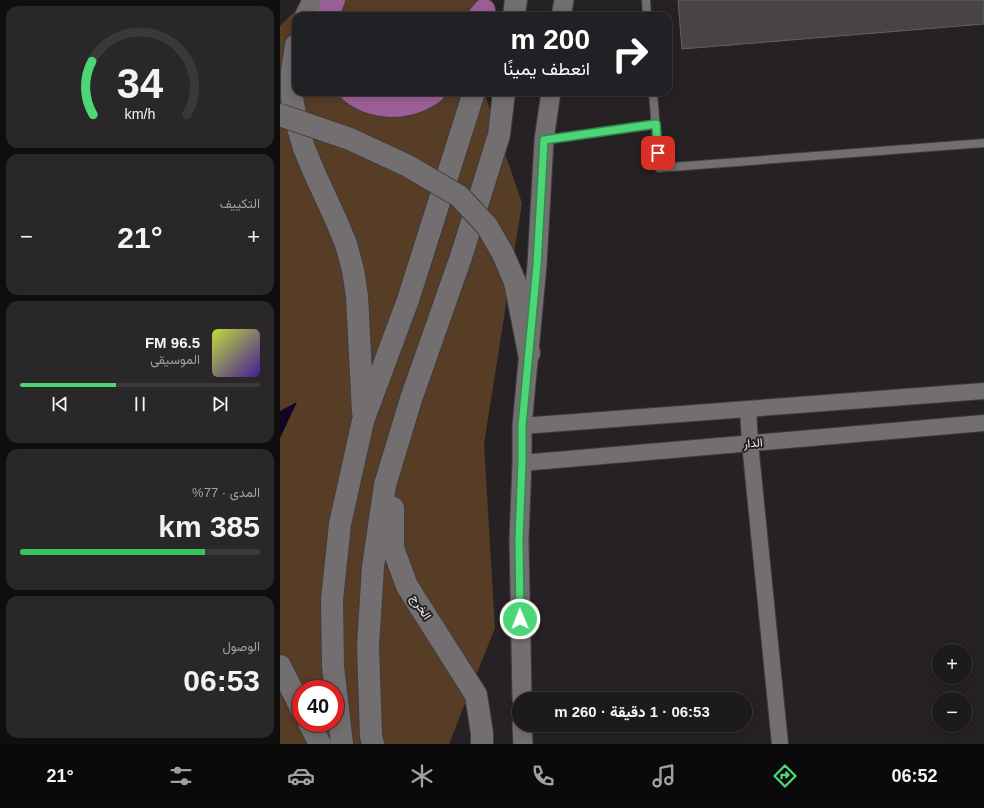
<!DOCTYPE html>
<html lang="ar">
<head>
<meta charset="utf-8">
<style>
  body { margin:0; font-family:Helvetica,Vazirmatn,sans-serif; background:#292727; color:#f1f3f6; direction:rtl; height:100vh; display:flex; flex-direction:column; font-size:15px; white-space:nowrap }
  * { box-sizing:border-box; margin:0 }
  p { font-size:13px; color:#a0a1a2 }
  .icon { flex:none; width:22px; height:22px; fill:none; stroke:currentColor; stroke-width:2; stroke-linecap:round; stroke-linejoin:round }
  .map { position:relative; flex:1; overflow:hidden; direction:ltr }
  .sheet { display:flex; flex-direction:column; gap:6px; padding:6px; background:#0f0e0e; width:280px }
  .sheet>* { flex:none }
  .guide { position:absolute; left:12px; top:12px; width:380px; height:84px; border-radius:12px; box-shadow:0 2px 10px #0003,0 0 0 1px #3a3839; direction:rtl; background:#202124; color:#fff; overflow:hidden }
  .buttons { position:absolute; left:652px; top:644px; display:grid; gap:8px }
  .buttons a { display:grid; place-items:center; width:40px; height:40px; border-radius:50%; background:#1c1a1a; box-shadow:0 2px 10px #0003,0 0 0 1px #3a3839; font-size:20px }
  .speed { position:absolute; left:12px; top:680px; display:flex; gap:8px; font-size:20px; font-weight:700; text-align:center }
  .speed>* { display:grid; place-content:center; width:52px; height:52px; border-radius:50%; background:#1c1a1a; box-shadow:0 2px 10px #0003,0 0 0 1px #3a3839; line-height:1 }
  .speed .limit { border:6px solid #d22; background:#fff; color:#111 }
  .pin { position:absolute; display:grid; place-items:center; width:34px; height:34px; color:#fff; margin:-17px; border-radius:8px; box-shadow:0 2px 6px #0006 }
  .me { position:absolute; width:44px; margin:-22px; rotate:359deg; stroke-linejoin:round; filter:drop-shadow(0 0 3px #0008) }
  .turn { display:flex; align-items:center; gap:14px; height:84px; padding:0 16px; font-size:18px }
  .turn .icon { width:52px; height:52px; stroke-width:2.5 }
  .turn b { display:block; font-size:28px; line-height:34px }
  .big { font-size:30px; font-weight:800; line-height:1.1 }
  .sheet .widget { flex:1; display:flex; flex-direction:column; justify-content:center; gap:6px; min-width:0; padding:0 14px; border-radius:12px; background:#292727 }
  .sheet .dial { align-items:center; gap:0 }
  .dial svg { height:104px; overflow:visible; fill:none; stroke:#3a3839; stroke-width:7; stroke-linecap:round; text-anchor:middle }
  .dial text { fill:#f1f3f6; stroke:none }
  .song { display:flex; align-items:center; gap:12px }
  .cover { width:48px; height:48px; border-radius:6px; background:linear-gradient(135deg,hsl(70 70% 55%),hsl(260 70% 35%)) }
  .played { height:4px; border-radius:2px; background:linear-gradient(90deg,#4dd676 40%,#3a3839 40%) }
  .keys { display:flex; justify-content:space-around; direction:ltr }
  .heat { display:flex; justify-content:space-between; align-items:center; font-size:22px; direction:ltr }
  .charge { height:6px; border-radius:3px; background:linear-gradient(90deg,#34c759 77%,#3a3839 0) }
  .trip { position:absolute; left:232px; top:692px; width:240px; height:40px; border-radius:20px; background:#1c1a1a; box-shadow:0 2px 10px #0003,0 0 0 1px #3a3839; font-weight:800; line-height:40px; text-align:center; direction:rtl }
  .tab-bar { display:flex; height:64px; justify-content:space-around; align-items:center; background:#0b0a0a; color:#a0a1a2 }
  .tab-bar .icon { width:28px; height:28px }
  .tab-bar .active { color:#4dd676 }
  .tab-bar b { font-size:18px; color:#f1f3f6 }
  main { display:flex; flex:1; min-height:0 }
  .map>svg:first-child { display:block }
  .green { fill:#573c26; fill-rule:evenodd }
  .water { fill:#120425 }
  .building { fill:#484443; stroke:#656160 }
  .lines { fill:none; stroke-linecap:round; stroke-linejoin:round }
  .service-casing { stroke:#403d3e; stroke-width:10 }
  .minor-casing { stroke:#403d3e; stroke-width:18 }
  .tertiary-casing { stroke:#403d3e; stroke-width:21 }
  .secondary-casing { stroke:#403d3e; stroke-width:24 }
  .primary-casing { stroke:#403d3e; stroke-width:24 }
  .service { stroke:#736e6f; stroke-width:8 }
  .minor { stroke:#736e6f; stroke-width:16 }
  .tertiary { stroke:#736e6f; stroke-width:19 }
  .secondary { stroke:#736e6f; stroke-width:22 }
  .primary { stroke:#9b5e97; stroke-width:22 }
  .secondary-bridge-casing { stroke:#403d3e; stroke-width:24; stroke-linecap:butt }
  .secondary-bridge { stroke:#736e6f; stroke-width:22 }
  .route-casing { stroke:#328b4d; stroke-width:10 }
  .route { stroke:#4dd676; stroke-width:7 }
  .labels { text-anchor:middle; stroke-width:4; stroke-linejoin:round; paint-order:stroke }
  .street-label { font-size:12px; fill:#edeaeb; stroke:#262223 }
</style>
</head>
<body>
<main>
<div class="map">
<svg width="704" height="744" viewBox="0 0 704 744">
  <rect width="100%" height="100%" fill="#262223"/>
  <path class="green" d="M36,0h162l-3,16h-179v76h188l38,111 -38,241 11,184 -46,116h-169v-718l12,-12zM21,689h34v34h-34z"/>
  <path class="water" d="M17,402l-17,36v-27z"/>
  <path class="building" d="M398,0h306v24l-302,25z"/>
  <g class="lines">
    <defs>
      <g id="service">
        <path d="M366,0l1,16"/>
        <path d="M373,92l6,76 325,-25"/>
        <path d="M264,140l112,-16"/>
      </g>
      <g id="minor">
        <path d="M468,409l2,34 30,301"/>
        <path d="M242,426l462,-35"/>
        <path d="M242,463l462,-40"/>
      </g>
      <g id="tertiary">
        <path d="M281,16l3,-16"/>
        <path d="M242,699l-3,-160 3,-76v-37l15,-161 7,-125 7,-48"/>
        <path d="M242,725l1,19"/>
      </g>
      <g id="secondary">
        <path d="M26,16l8,-16"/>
        <path d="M234,16l2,-16"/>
        <path d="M16,45l-4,27v26l5,26 7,24 10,24 22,48 10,24 7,26 4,26 6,116"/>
        <path d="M223,254l12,28 14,71"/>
        <path d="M113,508v40l14,38 69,109 6,38v11"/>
        <path d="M0,666l21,42"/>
        <path d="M29,723l11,21"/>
        <path d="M62,744l-9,-78 -1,-66 8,-76 23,-103 45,-121 66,-208"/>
        <path d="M93,744l-2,-8 -3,-90 5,-79 12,-82 26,-86 50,-142 38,-122 5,-43"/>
      </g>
      <g id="primary">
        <path d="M47,16l7,-16"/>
        <path d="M199,16l5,-6"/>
        <path d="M71,92c25,19 58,18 83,0"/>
      </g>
    </defs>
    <use href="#service" class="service-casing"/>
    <use href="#minor" class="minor-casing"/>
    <use href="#tertiary" class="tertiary-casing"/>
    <use href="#secondary" class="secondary-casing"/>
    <use href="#primary" class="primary-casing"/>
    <use href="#service" class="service"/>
    <use href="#minor" class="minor"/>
    <use href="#tertiary" class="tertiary"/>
    <use href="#secondary" class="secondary"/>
    <use href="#primary" class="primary"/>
    <defs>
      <path id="secondary-bridge" d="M0,115l70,24 58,27 51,30 28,30 16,28"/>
    </defs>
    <use href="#secondary-bridge" class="secondary-bridge-casing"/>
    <use href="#secondary-bridge" class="secondary-bridge"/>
  </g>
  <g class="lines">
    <defs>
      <path id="route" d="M240,619l-1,-80 3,-76v-37l15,-161 7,-125 112,-16 2,29"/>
    </defs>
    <use href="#route" class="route-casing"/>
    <use href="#route" class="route"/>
  </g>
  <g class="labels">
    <g class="street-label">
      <text transform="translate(473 443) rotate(-5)" y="4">الدار</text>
      <text transform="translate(141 607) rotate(57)" y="4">الخرج</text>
    </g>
  </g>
</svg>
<div class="buttons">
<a>+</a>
<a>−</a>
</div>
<div class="speed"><div class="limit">40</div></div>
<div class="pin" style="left:378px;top:153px;background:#d93025"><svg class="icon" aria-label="arrive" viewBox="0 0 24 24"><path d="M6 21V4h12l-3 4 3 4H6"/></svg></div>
<svg class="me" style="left:240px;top:619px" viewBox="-20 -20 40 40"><circle r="17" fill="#4dd676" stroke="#fff" stroke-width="3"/><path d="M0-11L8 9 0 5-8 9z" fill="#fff"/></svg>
<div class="trip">06:53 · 1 دقيقة · 260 m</div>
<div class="guide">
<div class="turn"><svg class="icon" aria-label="right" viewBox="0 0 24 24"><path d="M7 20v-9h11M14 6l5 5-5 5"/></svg><div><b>200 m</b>انعطف يمينًا</div></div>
</div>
</div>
<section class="sheet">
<div class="widget dial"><svg viewBox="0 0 100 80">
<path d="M14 69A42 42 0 1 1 86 69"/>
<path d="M14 69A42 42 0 0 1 13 28" stroke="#4dd676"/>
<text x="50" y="56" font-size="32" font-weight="700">34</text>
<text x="50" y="72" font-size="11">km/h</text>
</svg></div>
<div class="widget"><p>التكييف</p>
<div class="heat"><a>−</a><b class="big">21°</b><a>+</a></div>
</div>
<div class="widget">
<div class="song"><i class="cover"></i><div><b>96.5 FM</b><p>الموسيقى</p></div></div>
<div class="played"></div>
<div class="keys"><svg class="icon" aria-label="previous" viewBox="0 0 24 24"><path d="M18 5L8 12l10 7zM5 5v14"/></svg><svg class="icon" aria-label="pause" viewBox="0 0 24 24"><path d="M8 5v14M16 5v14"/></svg><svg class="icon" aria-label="next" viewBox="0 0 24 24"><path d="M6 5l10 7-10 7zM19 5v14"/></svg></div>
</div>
<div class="widget"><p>المدى · 77%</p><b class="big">385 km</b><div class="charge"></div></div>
<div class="widget"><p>الوصول</p><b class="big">06:53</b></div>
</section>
</main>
<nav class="tab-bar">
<b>06:52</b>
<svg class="icon active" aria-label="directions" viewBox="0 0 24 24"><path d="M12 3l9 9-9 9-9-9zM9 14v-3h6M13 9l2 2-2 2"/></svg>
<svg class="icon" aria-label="music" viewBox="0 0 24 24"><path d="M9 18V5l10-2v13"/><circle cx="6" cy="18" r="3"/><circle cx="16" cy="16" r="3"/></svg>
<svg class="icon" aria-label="phone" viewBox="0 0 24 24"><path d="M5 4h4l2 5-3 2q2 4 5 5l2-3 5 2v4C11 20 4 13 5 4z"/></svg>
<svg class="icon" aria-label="climate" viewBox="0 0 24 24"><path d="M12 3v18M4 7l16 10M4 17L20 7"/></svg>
<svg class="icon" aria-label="car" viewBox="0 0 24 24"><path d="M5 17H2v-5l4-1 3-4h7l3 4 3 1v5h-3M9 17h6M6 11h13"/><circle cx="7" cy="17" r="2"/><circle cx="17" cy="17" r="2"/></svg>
<svg class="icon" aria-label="filters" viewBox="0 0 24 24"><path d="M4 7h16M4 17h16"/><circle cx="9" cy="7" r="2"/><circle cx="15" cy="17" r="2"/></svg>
<b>21°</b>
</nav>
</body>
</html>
